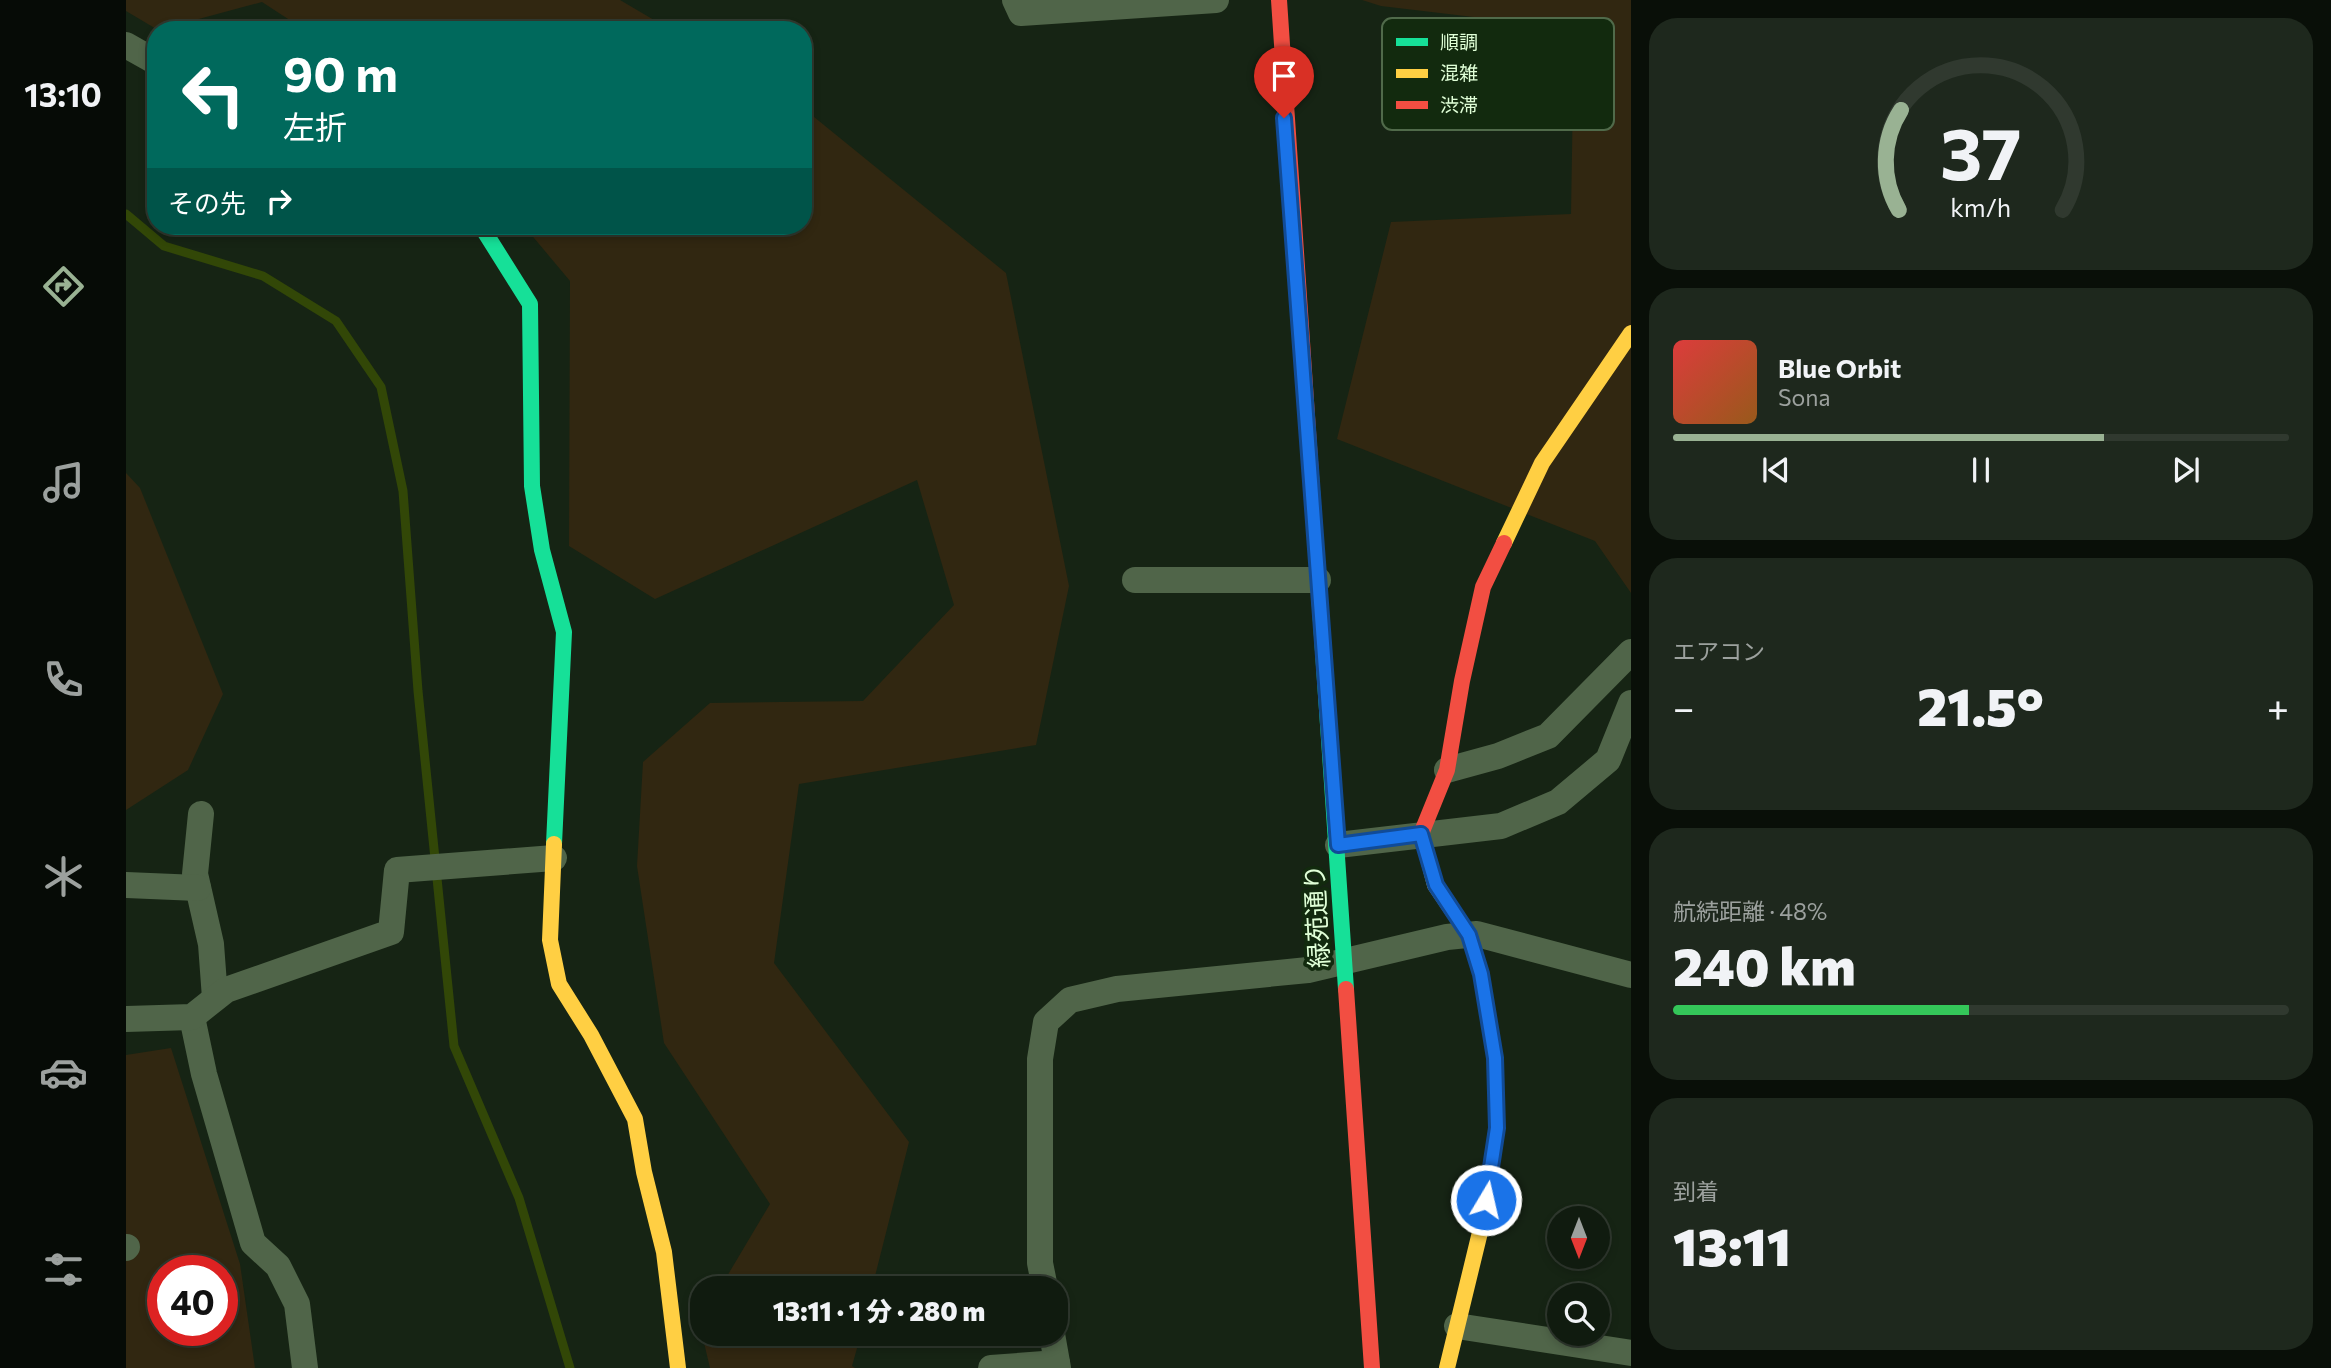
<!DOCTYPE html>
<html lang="ja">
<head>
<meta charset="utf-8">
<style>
  body { margin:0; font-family:Commissioner,"Noto Sans JP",sans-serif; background:#1e281d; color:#f1f3f6; height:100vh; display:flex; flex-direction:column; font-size:26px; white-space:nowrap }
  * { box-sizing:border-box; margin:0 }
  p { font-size:23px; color:#9ca19e }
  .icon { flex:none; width:38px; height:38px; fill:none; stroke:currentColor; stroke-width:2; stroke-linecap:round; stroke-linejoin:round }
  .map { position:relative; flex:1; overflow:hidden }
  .sheet { display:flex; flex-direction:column; gap:18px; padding:18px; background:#090f08; width:700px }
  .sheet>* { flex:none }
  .top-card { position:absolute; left:21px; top:21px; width:665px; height:214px; border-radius:28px; box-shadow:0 4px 10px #0003,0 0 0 2px #30392f; background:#00695c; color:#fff; overflow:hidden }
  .needle { width:46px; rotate:180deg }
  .buttons { position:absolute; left:1421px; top:1206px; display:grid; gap:14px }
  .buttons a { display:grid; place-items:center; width:63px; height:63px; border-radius:50%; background:#101b0f; box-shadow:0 4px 10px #0003,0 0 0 2px #30392f; font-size:35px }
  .speed { position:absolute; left:21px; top:1255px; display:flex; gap:14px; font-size:35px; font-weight:700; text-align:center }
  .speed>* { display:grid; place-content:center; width:91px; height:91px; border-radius:50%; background:#101b0f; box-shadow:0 4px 10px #0003,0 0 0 2px #30392f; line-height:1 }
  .speed .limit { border:10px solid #d22; background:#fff; color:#111 }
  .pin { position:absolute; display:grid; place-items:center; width:60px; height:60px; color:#fff; margin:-72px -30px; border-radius:50% 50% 50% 0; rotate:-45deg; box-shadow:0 0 7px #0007 }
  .pin .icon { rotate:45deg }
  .me { position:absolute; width:77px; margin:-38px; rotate:9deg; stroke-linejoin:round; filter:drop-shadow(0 0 5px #0008) }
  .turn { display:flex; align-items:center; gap:24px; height:147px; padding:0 21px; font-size:32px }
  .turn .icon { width:91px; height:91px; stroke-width:2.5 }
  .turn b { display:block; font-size:49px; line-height:60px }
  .then { display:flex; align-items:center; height:66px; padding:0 21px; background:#0003; gap:14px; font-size:26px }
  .big { font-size:52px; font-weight:800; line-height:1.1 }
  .sheet .card { flex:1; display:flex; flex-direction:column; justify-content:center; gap:10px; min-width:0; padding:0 24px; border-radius:28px; background:#1e281d }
  .sheet .dial { align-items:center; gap:0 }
  .dial svg { height:182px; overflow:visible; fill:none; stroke:#30392f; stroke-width:7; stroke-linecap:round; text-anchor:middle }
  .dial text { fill:#f1f3f6; stroke:none }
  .song { display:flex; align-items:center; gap:21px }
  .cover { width:84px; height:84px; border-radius:10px; background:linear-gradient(135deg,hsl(0 70% 55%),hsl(30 70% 35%)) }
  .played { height:7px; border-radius:4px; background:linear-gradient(90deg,#99b293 70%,#30392f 70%) }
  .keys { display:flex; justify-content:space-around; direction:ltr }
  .heat { display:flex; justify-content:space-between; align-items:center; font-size:38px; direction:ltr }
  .charge { height:10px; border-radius:5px; background:linear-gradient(90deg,#34c759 48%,#30392f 0) }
  .trip { position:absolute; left:564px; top:1276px; width:378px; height:70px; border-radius:28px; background:#101b0f; box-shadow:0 4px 10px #0003,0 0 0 2px #30392f; font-weight:800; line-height:70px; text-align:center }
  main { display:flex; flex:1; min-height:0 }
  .menu { display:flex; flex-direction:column; width:126px; justify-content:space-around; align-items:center; background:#060b06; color:#9ca19e }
  .menu .icon { width:49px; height:49px }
  .menu .active { color:#99b293 }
  .menu b { font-size:32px; color:#f1f3f6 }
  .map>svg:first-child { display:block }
  .green { fill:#312711; fill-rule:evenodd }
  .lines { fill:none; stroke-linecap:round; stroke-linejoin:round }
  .stream { stroke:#324707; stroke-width:9 }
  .street { stroke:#506549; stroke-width:26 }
  .fast { stroke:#16e098; stroke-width:16 }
  .slow { stroke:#ffcf43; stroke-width:16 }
  .jam { stroke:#f24e42; stroke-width:16 }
  .route-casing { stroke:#114b97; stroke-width:18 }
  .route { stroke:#1a73e8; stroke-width:12 }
  .labels { text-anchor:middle; stroke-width:7; stroke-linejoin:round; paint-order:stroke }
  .street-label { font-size:26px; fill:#e0ffd7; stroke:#122a0e }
  .key { fill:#122a0e; stroke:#506a4a; stroke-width:2 }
  .key-label { font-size:19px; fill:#e0ffd7 }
</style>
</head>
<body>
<main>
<nav class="menu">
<b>13:10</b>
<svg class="icon active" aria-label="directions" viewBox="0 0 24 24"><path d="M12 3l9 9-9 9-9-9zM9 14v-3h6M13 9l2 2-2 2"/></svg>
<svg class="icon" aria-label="music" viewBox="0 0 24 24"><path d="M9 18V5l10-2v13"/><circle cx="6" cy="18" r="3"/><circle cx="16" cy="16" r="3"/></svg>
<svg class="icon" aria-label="phone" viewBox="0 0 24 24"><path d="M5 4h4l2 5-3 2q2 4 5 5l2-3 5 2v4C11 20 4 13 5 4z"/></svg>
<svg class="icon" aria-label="climate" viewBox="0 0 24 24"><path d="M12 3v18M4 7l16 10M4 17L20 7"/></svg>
<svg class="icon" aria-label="car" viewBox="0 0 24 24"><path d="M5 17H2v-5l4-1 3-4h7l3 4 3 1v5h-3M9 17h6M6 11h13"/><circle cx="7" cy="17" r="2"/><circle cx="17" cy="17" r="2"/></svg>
<svg class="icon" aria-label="filters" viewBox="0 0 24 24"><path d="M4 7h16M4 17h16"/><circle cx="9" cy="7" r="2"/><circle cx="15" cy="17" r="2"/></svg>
</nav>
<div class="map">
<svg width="1505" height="1368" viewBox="0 0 1505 1368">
  <rect width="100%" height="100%" fill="#162414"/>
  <g class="green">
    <path d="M0,0h494l51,30h-366l-43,-28 -104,28 -32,-19z"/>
    <path d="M1236,0h269v593l-36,-52 -258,-102 54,-217 180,-8 3,-185 -193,-23z"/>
    <path d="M677,108l203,165 63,313 -33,159 -237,39 -25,179 135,179 -37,146h-152l50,-84 -106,-161 -27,-177 6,-104 67,-59 153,-2 91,-96 -37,-125 -262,119 -86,-53 1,-265 -46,-55h279z"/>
    <path d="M0,473l14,15 83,206 -35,76 -62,40z"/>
    <path d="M45,1048l69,216 15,104h-129v-313zM37,1270h59v60h-59z"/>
    <path d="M576,1334h159l-9,32 3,2h-145z"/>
  </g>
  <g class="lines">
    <path class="stream" d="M0,214l38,32 99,30 73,45 45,66 22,104 15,200 36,355 65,152 51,170"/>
    <g class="street">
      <path d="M889,0l6,13 195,-13"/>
      <path d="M0,45l30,17"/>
      <path d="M1009,580h183"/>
      <path d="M1321,770l51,-14 50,-20 83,-84"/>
      <path d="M75,814l-6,60 16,70 4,54"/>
      <path d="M1212,845l163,-19 57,-24 50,-42 23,-57"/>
      <path d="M0,885l72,3"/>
      <path d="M66,1017l12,57 49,169 25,23 19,38 8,64"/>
      <path d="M0,1019l66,-2 34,-27 165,-58 6,-62 157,-12"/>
      <path d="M0,1248l1,-1"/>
      <path d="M919,1288l-5,-25v-204l6,-37 24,-22 47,-11 191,-19 139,-33 30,-3 154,41"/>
      <path d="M1331,1326l174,27"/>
      <path d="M926,1334l6,34"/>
      <path d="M865,1368l66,-5"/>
    </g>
    <g class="fast">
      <path d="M355,226l49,78 2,182 10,64 22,82 -10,212"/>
      <path d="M1185,475l35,514"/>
    </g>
    <g class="slow">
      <path d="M1378,543l38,-80 89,-130"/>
      <path d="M428,844l-4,96 9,44 32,51 44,84 9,53 20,80 14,116"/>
      <path d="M1299,847l10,38 34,50 12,39 14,84 2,70 -15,96 -35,144"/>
    </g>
    <g class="jam">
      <path d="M1153,0l32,475"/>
      <path d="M1299,847l-4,-13 26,-64 15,-89 21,-94 21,-44"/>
      <path d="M1220,989l26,379"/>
    </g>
  </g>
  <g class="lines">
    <defs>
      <path id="route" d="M1158,118l54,727 83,-11 15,51 33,50 12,39 14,84 2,70 -11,72"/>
    </defs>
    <use href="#route" class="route-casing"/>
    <use href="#route" class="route"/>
  </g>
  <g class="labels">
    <g class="street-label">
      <text transform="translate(1191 916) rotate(-93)" y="9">緑苑通り</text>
    </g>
  </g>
  <rect x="1256" y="18" width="232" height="112" rx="10" class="key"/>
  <rect x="1270" y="38" width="32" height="8" fill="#16e098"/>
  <rect x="1270" y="69" width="32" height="9" fill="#ffcf43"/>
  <rect x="1270" y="101" width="32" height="8" fill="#f24e42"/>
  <g class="key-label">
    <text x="1314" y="49">順調</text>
    <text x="1314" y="80">混雑</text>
    <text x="1314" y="112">渋滞</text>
  </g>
</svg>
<div class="buttons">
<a><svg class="needle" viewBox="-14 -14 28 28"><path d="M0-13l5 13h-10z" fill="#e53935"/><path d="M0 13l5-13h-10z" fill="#9ca19e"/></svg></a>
<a><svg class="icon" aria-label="search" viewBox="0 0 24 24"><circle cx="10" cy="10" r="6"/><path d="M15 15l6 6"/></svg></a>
</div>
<div class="speed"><div class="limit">40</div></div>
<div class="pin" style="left:1158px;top:118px;background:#d93025"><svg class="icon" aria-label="arrive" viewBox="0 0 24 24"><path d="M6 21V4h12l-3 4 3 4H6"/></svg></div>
<svg class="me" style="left:1360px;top:1200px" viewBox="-20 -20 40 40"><circle r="17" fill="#1a73e8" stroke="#fff" stroke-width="3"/><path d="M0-11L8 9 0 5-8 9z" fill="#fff"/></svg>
<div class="trip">13:11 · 1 分 · 280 m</div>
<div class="top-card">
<div class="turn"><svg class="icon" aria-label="left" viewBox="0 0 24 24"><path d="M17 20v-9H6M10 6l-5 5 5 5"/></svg><div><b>90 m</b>左折</div></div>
<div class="then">その先<svg class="icon" aria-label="right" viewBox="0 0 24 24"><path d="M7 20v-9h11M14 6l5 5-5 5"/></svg></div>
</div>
</div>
<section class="sheet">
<div class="card dial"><svg viewBox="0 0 100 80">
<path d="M14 69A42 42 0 1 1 86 69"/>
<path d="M14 69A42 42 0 0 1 15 25" stroke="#99b293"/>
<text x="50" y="56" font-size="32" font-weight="700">37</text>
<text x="50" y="72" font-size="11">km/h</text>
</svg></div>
<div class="card">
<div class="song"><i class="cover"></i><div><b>Blue Orbit</b><p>Sona</p></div></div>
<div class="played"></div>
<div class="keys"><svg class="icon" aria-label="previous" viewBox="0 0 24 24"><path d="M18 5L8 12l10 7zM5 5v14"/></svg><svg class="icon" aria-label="pause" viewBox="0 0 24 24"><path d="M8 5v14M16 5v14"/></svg><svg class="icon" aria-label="next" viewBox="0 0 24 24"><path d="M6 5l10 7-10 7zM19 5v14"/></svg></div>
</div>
<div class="card"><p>エアコン</p>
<div class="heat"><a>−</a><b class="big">21.5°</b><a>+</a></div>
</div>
<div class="card"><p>航続距離 · 48%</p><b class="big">240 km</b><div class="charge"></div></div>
<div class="card"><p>到着</p><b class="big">13:11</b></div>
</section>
</main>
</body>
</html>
